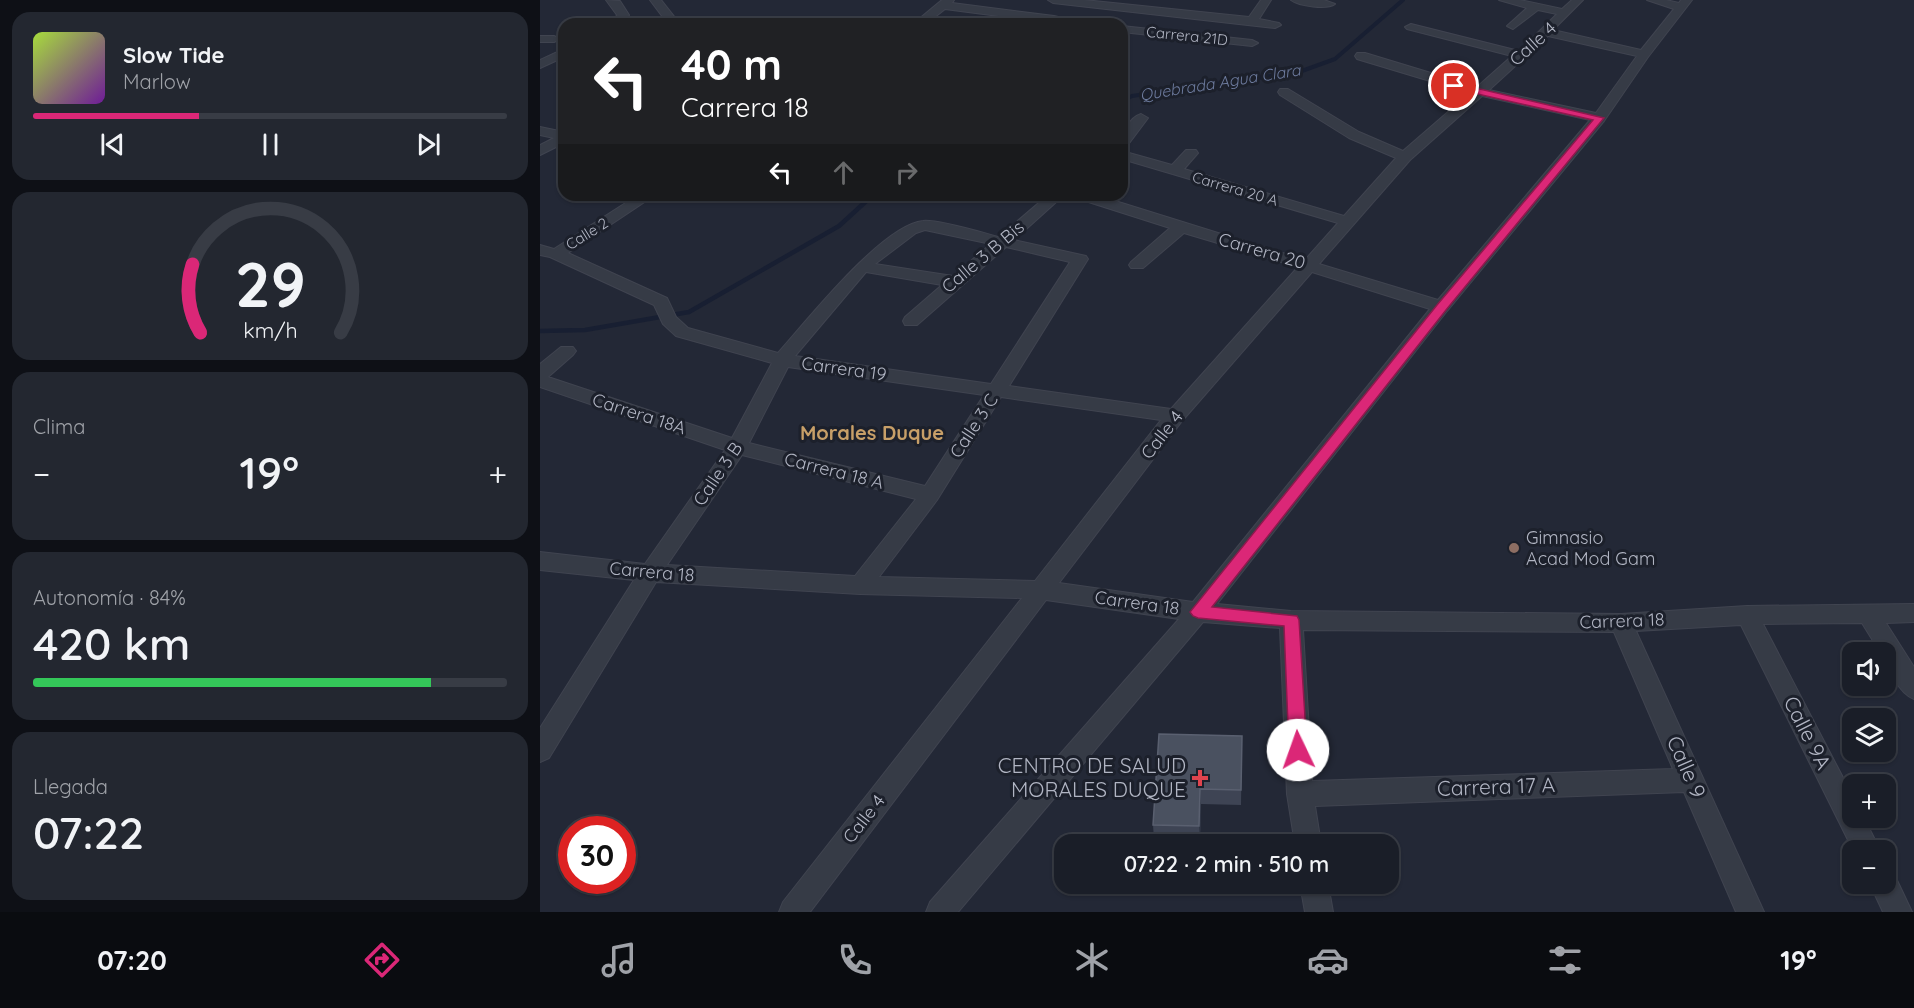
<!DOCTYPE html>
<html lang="es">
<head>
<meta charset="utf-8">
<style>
  body { margin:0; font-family:Quicksand,sans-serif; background:#232730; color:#f1f3f6; height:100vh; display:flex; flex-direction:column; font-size:22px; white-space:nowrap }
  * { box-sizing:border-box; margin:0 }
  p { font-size:20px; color:#9fa2a8 }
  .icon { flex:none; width:33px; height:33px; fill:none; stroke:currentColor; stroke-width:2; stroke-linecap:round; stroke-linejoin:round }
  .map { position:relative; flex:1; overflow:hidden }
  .sheet { display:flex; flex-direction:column; gap:12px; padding:12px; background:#0e1016; width:540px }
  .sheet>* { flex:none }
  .top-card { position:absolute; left:18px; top:18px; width:570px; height:183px; border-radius:18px; box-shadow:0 2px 4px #0004,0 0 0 2px #383c45; background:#202124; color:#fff; overflow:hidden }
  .controls { position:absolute; left:1302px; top:642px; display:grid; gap:12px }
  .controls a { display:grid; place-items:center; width:54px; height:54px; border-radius:12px; background:#1a1e28; box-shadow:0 2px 4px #0004,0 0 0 2px #383c45; font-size:30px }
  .speed { position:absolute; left:18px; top:816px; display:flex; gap:12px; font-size:30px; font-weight:700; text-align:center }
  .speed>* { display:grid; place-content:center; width:78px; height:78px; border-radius:50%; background:#1a1e28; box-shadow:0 2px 4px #0004,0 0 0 2px #383c45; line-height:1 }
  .speed .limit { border:9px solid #d22; background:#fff; color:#111 }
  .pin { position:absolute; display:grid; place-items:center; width:51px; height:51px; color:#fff; margin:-26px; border:3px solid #fff; border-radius:50%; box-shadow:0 2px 6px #0007 }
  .me { position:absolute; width:66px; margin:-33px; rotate:357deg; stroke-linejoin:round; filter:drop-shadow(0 0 4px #0008) }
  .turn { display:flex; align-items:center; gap:21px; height:126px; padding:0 24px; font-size:27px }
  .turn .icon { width:78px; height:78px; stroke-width:2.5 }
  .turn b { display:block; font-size:42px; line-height:51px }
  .lanes { display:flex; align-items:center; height:57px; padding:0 24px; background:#0003; justify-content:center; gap:30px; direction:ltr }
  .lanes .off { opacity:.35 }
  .big { font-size:45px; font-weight:600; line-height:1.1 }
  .sheet .tile { flex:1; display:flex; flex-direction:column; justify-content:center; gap:9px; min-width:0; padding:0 21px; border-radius:18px; background:#232730 }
  .sheet .dial { align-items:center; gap:0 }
  .dial svg { height:156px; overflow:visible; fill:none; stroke:#383c45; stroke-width:7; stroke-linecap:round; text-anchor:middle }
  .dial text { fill:#f1f3f6; stroke:none }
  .song { display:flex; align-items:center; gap:18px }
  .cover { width:72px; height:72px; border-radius:9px; background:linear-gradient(135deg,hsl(80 70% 55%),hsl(280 70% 35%)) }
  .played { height:6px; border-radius:3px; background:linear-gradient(90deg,#db2777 35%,#383c45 35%) }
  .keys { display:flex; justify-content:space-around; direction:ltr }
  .heat { display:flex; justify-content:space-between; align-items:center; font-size:33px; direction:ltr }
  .charge { height:9px; border-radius:4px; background:linear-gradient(90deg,#34c759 84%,#383c45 0) }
  .trip { position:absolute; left:514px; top:834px; width:345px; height:60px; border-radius:18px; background:#1a1e28; box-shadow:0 2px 4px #0004,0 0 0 2px #383c45; font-weight:600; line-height:60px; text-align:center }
  .tab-bar { display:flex; height:96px; justify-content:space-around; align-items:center; background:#0a0c10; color:#9fa2a8 }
  .tab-bar .icon { width:42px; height:42px }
  .tab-bar .selected { color:#db2777 }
  .tab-bar b { font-size:27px; color:#f1f3f6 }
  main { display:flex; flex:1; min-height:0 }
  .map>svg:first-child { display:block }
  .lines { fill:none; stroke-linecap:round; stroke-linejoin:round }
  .stream-far1 { stroke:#181f32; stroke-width:4 }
  .stream { stroke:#181f32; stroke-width:4.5 }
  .minor-casing { stroke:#404450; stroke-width:2 }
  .minor { fill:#363b46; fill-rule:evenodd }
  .wall { fill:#3e4454 }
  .shaded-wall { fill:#2e3443 }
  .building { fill:#4a5160; stroke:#5a6070; stroke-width:1.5 }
  .route { fill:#db2777; stroke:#8e194d; stroke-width:1.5 }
  .education-dot { fill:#8d6e63; stroke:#1c202b; stroke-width:2 }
  .health-dot { fill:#e0444e; stroke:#1c202b; stroke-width:2 }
  .labels { text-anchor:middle; stroke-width:6; stroke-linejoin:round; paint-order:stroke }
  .far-street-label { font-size:15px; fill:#b1b5c3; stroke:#1c202b }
  .far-water-label { font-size:16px; font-style:italic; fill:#6d7b9e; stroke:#1c202b }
  .street-label { font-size:18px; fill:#b1b5c3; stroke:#1c202b }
  .poi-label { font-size:18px; fill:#b1b5c3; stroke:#1c202b; text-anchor:start }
  .neighbourhood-label { font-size:20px; font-weight:bold; fill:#c79f68; stroke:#1c202b }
  .near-street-label { font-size:21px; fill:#b1b5c3; stroke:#1c202b }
  .near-poi-label { font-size:21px; fill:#b1b5c3; stroke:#1c202b; text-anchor:end }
</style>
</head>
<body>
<main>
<section class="sheet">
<div class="tile">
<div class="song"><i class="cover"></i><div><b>Slow Tide</b><p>Marlow</p></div></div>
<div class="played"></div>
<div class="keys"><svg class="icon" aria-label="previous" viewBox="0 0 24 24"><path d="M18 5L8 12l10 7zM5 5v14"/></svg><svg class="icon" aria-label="pause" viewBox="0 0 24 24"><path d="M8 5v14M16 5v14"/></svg><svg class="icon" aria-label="next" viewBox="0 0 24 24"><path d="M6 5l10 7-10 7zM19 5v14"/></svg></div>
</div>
<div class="tile dial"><svg viewBox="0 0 100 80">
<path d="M14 69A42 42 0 1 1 86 69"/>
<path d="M14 69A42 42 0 0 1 10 34" stroke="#db2777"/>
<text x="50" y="56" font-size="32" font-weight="700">29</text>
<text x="50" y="72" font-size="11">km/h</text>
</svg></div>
<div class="tile"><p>Clima</p>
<div class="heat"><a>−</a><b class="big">19°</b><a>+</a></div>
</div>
<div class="tile"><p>Autonomía · 84%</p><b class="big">420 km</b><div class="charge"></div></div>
<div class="tile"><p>Llegada</p><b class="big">07:22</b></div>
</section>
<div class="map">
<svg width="1374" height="912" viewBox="0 0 1374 912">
  <rect width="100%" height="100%" fill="#232836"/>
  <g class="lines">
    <path class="stream-far1" d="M582,101l10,-5 167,-24 36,-13 68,-59"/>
    <path class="stream" d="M0,331l45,-1 104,-18 150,-86 34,-31"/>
    <defs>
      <g id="minor">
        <path d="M66,0l14,1 9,14 -5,9h-12l5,-9z"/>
        <path d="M110,0h11l19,24h-12z"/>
        <path d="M402,0h12l-2,3 102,13 26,6 2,2h-21l-116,-15 -19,15h-13z"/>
        <path d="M508,0h36l165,17 12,-17h10l-12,19 20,4 2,2 -6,3 -222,-25z"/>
        <path d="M751,0h33l11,4c-8,6 -36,2 -44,-4z"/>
        <path d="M959,0h21l42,9 10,-9h11l-30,30 88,20 33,-41 -27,-9h19l13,3 2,-3h11l-44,57 -44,64 -157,190 -230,293 74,7 330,3 126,-8 167,-2v18l-28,1 28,44v32c-15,-6 -28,-31 -28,-47h-6l-18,-29 -99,1 89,171v23h12l16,32h-27l-112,-225 -105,6 128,281h-28l-52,-120 -369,14 6,38h-26l-8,-50 -7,-166 -77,-6 -245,290h-32l4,-10 249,-283 -133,-19 -236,312h-31l4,-10 239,-304 -162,-4 -204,-12 -107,176 -9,4v-34l94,-148 -94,-10v-18l105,12 80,-114 -185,-63v-23l21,-17h12l3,4 -3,4 -25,22 184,61 40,-75 -96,-27 -13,-12 -9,-19 -104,-48 -10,-2v-10l14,4 84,-54h17l-87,58 99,45 9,19 12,11 90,25c28,-31 104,-128 145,-132 14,-2 60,12 76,16l49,-42h16l-50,45 72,16 2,3 -79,127 162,23 127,-142 -114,-34 -41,35h-12l-2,-3 2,-3 39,-34 -94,-30 -2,-3h22l209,65 33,-37 -216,-64v-8l50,14 14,-15h10l2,3 -14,16 160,47 52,-58 -47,-20 -69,-43 -2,-3 2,-3h8l71,43 44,19 67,-58 -113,-34 -2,-3 2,-3h8l112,34 35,-31 -105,-27 -2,-2 6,-3 108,27 38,-37 -19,-4 -25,19 -6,-3 20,-18zM1008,36l89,20 -41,57 -107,-23zM942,96l108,24 -152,180 -119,-36 91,-104zM385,230l66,14 -38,32 -78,-12 41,-31zM466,247l64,15 -79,122 -196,-28 71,-84 76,13 -37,32 -2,4 2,4h12zM772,272l118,37 -237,293 -134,-19 123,-162zM248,367l196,28 -59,91 -176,-43zM461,397l160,23 -126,161 -156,-4 58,-77zM202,455l174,44 -61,77 -188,-11zM763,630l311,2 59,137 -361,12z"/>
        <path d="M582,26l130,14 6,3 -6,3 -130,-14z"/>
        <path d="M0,36h14l6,3 -6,3h-14z"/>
        <path d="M24,49v8l-24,11v-8z"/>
        <path d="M601,114l7,4 -21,28 -5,1c0,-12 6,-29 19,-33z"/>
        <path d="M0,127l24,5v11l-24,12v-10l14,-7 -14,-3z"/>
        <path d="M263,195h20l-7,4 -11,-1z"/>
        <path d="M1346,871l8,3 18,38h-29l-13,-28h16z"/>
        <path d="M760,884h28l5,28h-28z"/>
      </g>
    </defs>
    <use href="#minor" class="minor-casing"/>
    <use href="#minor" class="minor"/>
  </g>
  <path class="wall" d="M702,736l-1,69 -40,-1 -1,37 -46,-2 -1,-14z"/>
  <path class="shaded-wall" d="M660,789l1,15 -1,37 -1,-15z"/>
  <path class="building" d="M619,734l83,2 -1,54 -41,-1 -1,37 -46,-1z"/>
  <path class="route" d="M914,83l150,35 -158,192 -234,297 85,9 2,4 8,130 -3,6 -6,2 -6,-2 -3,-6 -5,-124 -86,-8 -5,-2 -3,-4 247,-307 156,-185 -142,-32v-4z"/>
  <circle class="education-dot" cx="974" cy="548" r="6"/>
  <path class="health-dot" d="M657 769h6v6h6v6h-6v6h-6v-6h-6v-6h6z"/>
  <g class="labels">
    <g class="far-street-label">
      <text transform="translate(647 36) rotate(6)" y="5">Carrera 21D</text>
      <text transform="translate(695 189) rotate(16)" y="5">Carrera 20 A</text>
      <text transform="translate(47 234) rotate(-32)" y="5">Calle 2</text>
    </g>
    <g class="far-water-label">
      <text transform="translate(680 82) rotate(-9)" y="6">Quebrada Agua Clara</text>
    </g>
    <g class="street-label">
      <text transform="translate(993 44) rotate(-42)" y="6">Calle 4</text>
      <text transform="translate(722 251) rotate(16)" y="6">Carrera 20</text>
      <text transform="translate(443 257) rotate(-40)" y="6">Calle 3 B Bis</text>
      <text transform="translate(304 369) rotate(8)" y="6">Carrera 19</text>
      <text transform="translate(99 414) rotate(18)" y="6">Carrera 18A</text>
      <text transform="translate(434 426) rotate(-57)" y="6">Calle 3 C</text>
      <text transform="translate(622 435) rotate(-52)" y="6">Calle 4</text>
      <text transform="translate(294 471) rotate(14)" y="6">Carrera 18 A</text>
      <text transform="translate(178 474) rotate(-56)" y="6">Calle 3 B</text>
      <text transform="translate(112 572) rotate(5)" y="6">Carrera 18</text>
      <text transform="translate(597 603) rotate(8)" y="6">Carrera 18</text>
      <text transform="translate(1082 621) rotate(-2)" y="6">Carrera 18</text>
      <text transform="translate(324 819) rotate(-52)" y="6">Calle 4</text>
    </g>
    <g class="poi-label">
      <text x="986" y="544">Gimnasio<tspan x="986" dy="21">Acad Mod Gam</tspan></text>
    </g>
    <g class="neighbourhood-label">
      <text x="332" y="440">Morales Duque</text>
    </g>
    <g class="near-street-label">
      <text transform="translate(1267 733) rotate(63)" y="7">Calle 9A</text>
      <text transform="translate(1146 767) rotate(66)" y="7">Calle 9</text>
      <text transform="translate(956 787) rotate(-2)" y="7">Carrera 17 A</text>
    </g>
    <g class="near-poi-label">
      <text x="646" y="773">CENTRO DE SALUD<tspan x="646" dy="24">MORALES DUQUE</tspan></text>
    </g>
  </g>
</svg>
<div class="controls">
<a><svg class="icon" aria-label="sound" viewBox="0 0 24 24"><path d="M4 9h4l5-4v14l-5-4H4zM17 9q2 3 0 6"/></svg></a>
<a><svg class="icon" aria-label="layers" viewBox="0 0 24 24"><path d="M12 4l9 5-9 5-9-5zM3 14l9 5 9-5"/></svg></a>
<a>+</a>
<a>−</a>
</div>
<div class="speed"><div class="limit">30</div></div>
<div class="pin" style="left:914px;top:86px;background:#d93025"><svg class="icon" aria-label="arrive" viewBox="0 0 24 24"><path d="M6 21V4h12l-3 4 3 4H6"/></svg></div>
<svg class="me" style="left:758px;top:750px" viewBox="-20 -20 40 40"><circle r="19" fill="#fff"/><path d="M0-13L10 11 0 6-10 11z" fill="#db2777"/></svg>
<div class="trip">07:22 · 2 min · 510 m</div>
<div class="top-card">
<div class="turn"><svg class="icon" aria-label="left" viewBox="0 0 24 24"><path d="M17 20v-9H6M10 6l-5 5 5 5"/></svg><div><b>40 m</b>Carrera 18</div></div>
<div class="lanes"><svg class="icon" aria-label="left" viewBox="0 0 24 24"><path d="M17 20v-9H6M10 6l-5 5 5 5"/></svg><svg class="icon off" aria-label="ahead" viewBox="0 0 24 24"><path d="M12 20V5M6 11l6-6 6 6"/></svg><svg class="icon off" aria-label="right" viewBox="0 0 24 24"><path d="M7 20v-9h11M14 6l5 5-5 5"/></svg></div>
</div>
</div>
</main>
<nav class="tab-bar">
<b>07:20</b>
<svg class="icon selected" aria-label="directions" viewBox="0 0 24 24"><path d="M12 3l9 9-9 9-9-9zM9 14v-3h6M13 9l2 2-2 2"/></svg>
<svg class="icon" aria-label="music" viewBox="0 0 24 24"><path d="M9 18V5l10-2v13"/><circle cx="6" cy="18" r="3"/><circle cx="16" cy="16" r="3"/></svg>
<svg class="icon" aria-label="phone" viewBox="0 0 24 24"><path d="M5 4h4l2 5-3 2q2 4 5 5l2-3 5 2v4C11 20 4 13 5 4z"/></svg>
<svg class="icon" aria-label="climate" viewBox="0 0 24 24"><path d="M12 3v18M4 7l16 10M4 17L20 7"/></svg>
<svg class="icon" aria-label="car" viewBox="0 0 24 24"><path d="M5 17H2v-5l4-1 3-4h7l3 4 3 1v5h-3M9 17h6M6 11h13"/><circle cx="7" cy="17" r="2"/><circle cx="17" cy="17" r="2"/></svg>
<svg class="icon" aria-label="filters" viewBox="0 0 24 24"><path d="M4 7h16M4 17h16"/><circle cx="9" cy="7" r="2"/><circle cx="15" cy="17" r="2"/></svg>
<b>19°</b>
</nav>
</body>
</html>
